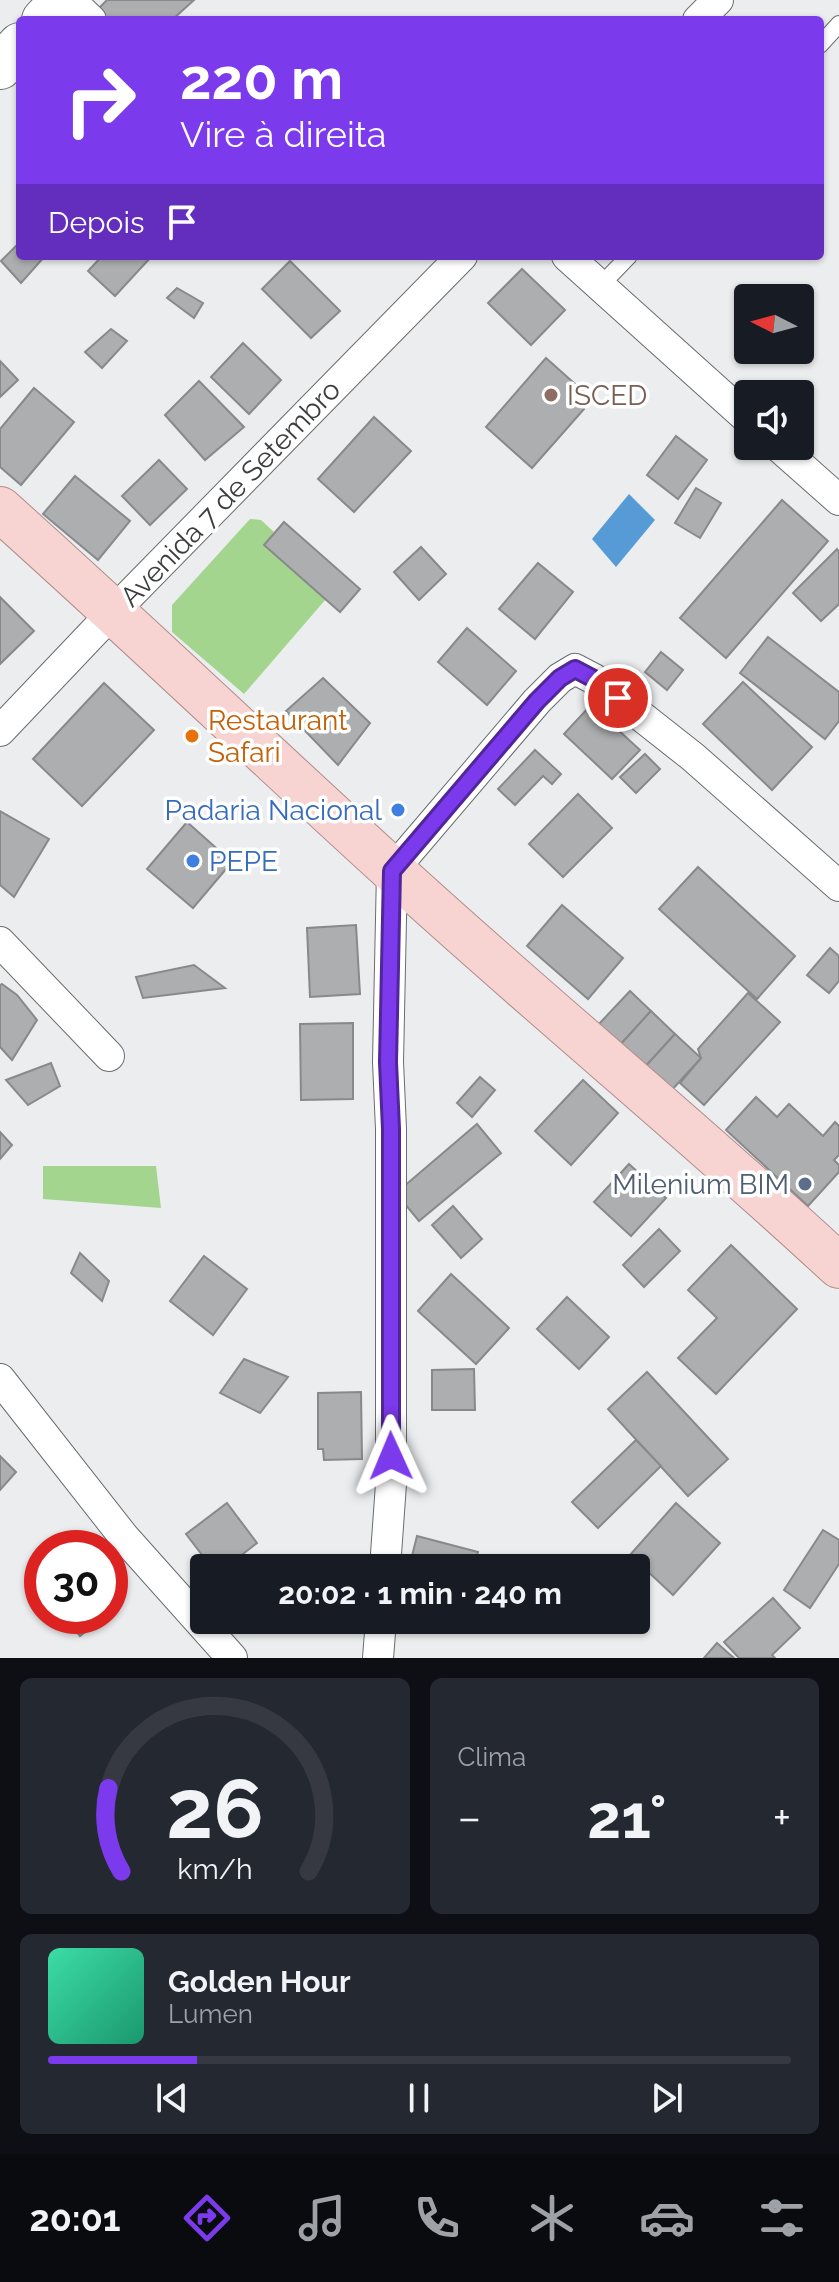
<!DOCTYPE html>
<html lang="pt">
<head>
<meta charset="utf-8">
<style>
  body { margin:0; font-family:Raleway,sans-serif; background:#242831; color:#f1f3f6; height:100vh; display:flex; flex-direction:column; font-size:30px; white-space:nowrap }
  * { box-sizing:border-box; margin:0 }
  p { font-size:26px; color:#9ea1a6 }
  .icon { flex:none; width:44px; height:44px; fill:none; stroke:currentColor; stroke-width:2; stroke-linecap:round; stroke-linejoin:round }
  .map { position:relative; height:1658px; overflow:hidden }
  .drawer { display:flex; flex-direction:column; gap:20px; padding:20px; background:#0d0f14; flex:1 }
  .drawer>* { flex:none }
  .top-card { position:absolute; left:16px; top:16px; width:808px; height:244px; border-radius:8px; box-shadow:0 2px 6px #0004; background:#7c3aed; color:#fff; overflow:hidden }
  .needle { width:52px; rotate:276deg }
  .tools { position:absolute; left:734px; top:284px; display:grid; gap:16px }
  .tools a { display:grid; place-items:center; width:80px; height:80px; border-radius:8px; background:#171b24; box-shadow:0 2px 6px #0004; font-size:40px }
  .speed { position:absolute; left:24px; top:1530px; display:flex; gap:16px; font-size:40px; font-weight:700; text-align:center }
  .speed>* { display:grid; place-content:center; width:104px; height:104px; border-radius:50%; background:#171b24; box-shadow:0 2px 6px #0004; line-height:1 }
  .speed .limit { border:12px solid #d22; background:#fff; color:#111 }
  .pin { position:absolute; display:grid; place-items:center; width:68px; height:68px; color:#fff; margin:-34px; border:4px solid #fff; border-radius:50%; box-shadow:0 2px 8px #0007 }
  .me { position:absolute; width:88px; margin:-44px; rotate:359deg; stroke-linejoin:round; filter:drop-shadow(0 0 6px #0008) }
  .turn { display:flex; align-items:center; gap:28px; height:168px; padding:0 32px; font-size:36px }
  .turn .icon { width:104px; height:104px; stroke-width:2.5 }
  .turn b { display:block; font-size:56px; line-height:68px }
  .then { display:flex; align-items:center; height:76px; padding:0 32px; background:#0003; gap:16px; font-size:30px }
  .big { font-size:60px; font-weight:700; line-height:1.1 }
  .drawer .widget { flex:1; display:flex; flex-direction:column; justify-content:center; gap:12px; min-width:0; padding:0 28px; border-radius:12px; background:#242831 }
  .drawer .dial { align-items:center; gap:0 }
  .dial svg { height:208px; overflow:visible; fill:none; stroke:#363941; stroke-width:7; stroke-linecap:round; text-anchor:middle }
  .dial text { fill:#f1f3f6; stroke:none }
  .song { display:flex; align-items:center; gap:24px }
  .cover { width:96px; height:96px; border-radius:12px; background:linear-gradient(135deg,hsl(160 70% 55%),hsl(160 70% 35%)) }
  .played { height:8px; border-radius:4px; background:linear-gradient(90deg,#7c3aed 20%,#363941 20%) }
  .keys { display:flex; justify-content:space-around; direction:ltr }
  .heat { display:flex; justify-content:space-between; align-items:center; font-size:44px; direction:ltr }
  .drawer .tiles { flex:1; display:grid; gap:20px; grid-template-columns:1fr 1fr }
  .widget:last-child { grid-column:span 2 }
  .trip { position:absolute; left:190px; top:1554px; width:460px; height:80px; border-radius:8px; background:#171b24; box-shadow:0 2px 6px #0004; font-weight:700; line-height:80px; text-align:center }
  .menu { display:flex; height:128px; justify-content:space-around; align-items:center; background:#090b0e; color:#9ea1a6 }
  .menu .icon { width:56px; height:56px }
  .menu .current { color:#7c3aed }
  .menu b { font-size:36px; color:#f1f3f6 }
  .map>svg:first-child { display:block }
  .green { fill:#a3d58f }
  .water { fill:#579bd6 }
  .building { fill:#acaeb0; stroke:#87898b; stroke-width:2 }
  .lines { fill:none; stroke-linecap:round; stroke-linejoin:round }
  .lane-casing { stroke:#6a6c6e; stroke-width:18 }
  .street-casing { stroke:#6a6c6e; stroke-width:32 }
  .secondary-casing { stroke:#6a6c6e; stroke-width:46 }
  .primary-casing { stroke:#b28d89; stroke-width:46 }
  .lane { stroke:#fff; stroke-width:16 }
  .street { stroke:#fff; stroke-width:30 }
  .secondary { stroke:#fff; stroke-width:44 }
  .primary { stroke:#f7d4d1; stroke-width:44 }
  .route-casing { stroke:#51269a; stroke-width:20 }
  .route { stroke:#7c3aed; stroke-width:14 }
  .education-dot { fill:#8d6e63; stroke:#fff; stroke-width:3 }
  .food-dot { fill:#e8710a; stroke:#fff; stroke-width:3 }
  .shop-dot { fill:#3f7fe0; stroke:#fff; stroke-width:3 }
  .service-dot { fill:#5c6f8a; stroke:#fff; stroke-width:3 }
  .labels { text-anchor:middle; stroke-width:7; stroke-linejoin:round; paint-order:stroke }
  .education-label { font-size:28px; fill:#785e54; stroke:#fff; text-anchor:start }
  .street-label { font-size:28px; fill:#3c3d3e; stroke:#fff }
  .food-label { font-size:28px; fill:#c56008; stroke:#fff; text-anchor:start }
  .shop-label { font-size:28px; fill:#366cbe; stroke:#fff; text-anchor:end }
  .service-label { font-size:28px; fill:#4e5e75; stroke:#fff; text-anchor:end }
</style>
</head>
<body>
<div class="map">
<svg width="839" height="1658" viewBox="0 0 839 1658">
  <rect width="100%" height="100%" fill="#ebedef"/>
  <g class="green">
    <path d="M250,519l11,1 13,12 -10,13 62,54 -82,95 -72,-62v-27z"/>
    <path d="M43,1166h113l5,42 -118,-9z"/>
  </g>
  <path class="water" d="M629,494l26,26 -39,47 -24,-28z"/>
  <g class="building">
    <path d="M107,0h87l-22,20h-66l-10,-9z"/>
    <path d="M20,242v14h25l-24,27 -20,-22z"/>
    <path d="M102,256h50l-37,40 -27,-25z"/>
    <path d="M290,261l50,50 -29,27 -49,-49z"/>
    <path d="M522,269l43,41 -34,35 -43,-42z"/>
    <path d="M177,288l26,15 -9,15 -27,-20z"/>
    <path d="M111,329l16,12 -25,27 -17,-16z"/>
    <path d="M243,343l38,37 -32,34 -38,-37z"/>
    <path d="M546,358l37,33 -9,9 10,9 -52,59 -46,-41z"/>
    <path d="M0,361l18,19 -18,17z"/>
    <path d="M199,381l45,46 -39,33 -40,-45z"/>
    <path d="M34,388l40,34 -53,63 -21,-18v-38z"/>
    <path d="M374,417l37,34 -57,61 -36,-33z"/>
    <path d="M676,436l31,24 -29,39 -31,-24z"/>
    <path d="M159,460l28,29 -37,36 -28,-29z"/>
    <path d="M75,476l55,45 -32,39 -55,-46z"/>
    <path d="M696,488l25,15 -21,35 -25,-15z"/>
    <path d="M782,500l46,41 -102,117 -46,-40z"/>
    <path d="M284,522l76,67 -20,23 -76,-67z"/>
    <path d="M421,547l25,27 -27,26 -25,-28z"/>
    <path d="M837,549l2,3v52l-18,17 -28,-28z"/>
    <path d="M538,563l35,29 -38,47 -36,-30z"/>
    <path d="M0,597l34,34 -34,33z"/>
    <path d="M467,628l49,43 -29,34 -49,-43z"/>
    <path d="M768,637l71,55v29l-14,18 -85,-66z"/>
    <path d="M661,652l22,18 -16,20 -22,-18z"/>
    <path d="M323,678l47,45 -32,42 -52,-54z"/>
    <path d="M743,682l69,65 -40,43 -69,-66z"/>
    <path d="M104,683l50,47 -72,76 -49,-47z"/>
    <path d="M591,705l49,45 -28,29 -48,-45z"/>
    <path d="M535,750l26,24 -9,10 -9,-8 -28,29 -17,-16z"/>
    <path d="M645,754l15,15 -24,24 -16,-16z"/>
    <path d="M578,794l34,34 -49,49 -34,-33z"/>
    <path d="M0,811l49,28 -35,58 -14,-12z"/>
    <path d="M187,822l45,40 -39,46 -46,-39z"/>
    <path d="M698,867l97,89 -38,43 -98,-90z"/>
    <path d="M562,905l61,53 -35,41 -61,-53z"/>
    <path d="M356,925l4,69 -50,3 -3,-69z"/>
    <path d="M830,948l9,8v25l-10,12 -22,-18z"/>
    <path d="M194,965l31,23 -82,10 -7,-21z"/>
    <path d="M2,984l15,11 20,25 -25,40 -12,-13v-62z"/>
    <path d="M630,991l21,20 -31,34 -22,-20z"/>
    <path d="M748,993l32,29 -76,83 -24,-22 21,-25 -3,-9z"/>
    <path d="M651,1011l24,23 -31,34 -24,-23z"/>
    <path d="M353,1023v76l-52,1 -1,-76z"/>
    <path d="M675,1034l26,24 -31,34 -26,-24z"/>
    <path d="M51,1063l9,23 -32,19 -22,-25z"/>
    <path d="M480,1077l15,13 -23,27 -15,-14z"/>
    <path d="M583,1080l35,33 -47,52 -36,-34z"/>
    <path d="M756,1097l21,20 12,-13 34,32 12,-14 4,4v29l-5,5 5,5v7l-31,34 -82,-76z"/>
    <path d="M477,1124l24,29 -82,68 -23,-28z"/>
    <path d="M0,1132l12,13 -12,14z"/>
    <path d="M629,1164l37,34 -35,38 -37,-34z"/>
    <path d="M453,1206l29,33 -21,19 -29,-33z"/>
    <path d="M659,1229l21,22 -36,36 -21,-22z"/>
    <path d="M731,1245l66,64 -81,85 -38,-36 39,-40 -29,-28z"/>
    <path d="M80,1253l29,28 -7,20 -31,-28z"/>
    <path d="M204,1256l43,33 -34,46 -43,-34z"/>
    <path d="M451,1274l58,54 -33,36 -58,-53z"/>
    <path d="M567,1297l42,40 -30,32 -42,-40z"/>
    <path d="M244,1359l44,18 -28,36 -40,-20z"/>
    <path d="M474,1369l1,41h-43v-40z"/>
    <path d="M647,1372l81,87 -40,37 -80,-87z"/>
    <path d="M361,1392l1,67 -38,1 -1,-11h-5v-56z"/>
    <path d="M636,1440l25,26 -63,62 -26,-26z"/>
    <path d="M0,1456l16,16 -16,18z"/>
    <path d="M227,1503l30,40 -32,25h-13l-26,-34z"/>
    <path d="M676,1503l44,40 -47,52 -43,-40z"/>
    <path d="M823,1530l16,10v24l-29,44 -26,-18z"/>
    <path d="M417,1536l61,16 -4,16h-65z"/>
    <path d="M773,1598l27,30 -28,27 3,3h-36l-15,-16z"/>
    <path d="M64,1616h37l2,2 -23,18z"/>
    <path d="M717,1643l10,9 7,6h-30z"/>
  </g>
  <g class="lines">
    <defs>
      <g id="lane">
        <path d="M820,45l19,-21"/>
        <path d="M600,286l29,-30"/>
      </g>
      <g id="street">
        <path d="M70,0l21,20"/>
        <path d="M698,20l20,-20"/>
        <path d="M567,256l181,163"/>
        <path d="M778,446l61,54"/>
        <path d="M0,731l114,-120 348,-355"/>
        <path d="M0,942l109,114"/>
        <path d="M0,1379l124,158 108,121"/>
        <path d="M385,1568l6,-84v-355l-3,-67 4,-191 145,-170 23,-23 15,-9 19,10 99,78 146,129"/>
        <path d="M378,1658l3,-38"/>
      </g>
      <g id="secondary">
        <path d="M44,20l19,-20"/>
        <path d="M0,67l20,-22"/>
      </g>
      <path id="primary" d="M0,509c132,118 260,241 391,360 147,135 302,261 448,397"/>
    </defs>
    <use href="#lane" class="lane-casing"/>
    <use href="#street" class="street-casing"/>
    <use href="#secondary" class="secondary-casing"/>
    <use href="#primary" class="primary-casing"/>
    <use href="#lane" class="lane"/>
    <use href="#street" class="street"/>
    <use href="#secondary" class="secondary"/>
    <use href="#primary" class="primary"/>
  </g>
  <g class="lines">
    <defs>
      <path id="route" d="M391,1456v-327l-3,-67 4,-191 145,-170 23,-23 15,-9 19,10 24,19"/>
    </defs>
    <use href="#route" class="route-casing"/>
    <use href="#route" class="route"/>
  </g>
  <circle class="education-dot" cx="551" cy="395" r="8"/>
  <circle class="food-dot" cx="192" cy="736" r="8"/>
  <g class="shop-dot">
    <circle cx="398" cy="810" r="8"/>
    <circle cx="193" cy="861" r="8"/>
  </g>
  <circle class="service-dot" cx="805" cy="1184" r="8"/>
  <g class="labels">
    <g class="education-label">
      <text x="567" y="405">ISCED</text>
    </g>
    <g class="street-label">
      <text transform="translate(230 493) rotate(-46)" y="10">Avenida 7 de Setembro</text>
    </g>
    <g class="food-label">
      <text x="208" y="730">Restaurant<tspan x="208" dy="32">Safari</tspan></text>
    </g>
    <g class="shop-label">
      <text x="382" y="820">Padaria Nacional</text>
      <text x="209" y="871" text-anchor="start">PEPE</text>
    </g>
    <g class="service-label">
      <text x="789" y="1194">Milenium BIM</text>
    </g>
  </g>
</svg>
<div class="tools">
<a><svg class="needle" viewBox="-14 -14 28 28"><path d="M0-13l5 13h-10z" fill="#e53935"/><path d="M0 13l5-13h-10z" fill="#9ea1a6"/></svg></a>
<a><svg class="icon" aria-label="sound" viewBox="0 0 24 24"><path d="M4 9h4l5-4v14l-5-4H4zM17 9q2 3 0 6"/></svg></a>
</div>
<div class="speed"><div class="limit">30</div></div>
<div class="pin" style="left:618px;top:698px;background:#d93025"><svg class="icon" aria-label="arrive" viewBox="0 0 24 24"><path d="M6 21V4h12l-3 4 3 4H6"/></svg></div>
<svg class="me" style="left:391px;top:1456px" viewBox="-20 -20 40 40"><path d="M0-17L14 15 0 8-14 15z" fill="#7c3aed" stroke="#fff" stroke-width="4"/></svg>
<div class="trip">20:02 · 1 min · 240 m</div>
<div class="top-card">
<div class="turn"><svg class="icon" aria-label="right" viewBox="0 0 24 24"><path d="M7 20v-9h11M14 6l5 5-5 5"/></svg><div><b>220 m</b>Vire à direita</div></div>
<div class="then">Depois<svg class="icon" aria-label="arrive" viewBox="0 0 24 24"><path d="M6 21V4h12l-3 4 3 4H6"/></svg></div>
</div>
</div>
<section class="drawer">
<div class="tiles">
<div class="widget dial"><svg viewBox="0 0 100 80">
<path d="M14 69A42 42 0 1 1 86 69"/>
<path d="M14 69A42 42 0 0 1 9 37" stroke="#7c3aed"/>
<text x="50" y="56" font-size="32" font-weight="700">26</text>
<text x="50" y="72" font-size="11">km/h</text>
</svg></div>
<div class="widget"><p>Clima</p>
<div class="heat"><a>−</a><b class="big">21°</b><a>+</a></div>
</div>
<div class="widget">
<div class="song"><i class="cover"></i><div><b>Golden Hour</b><p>Lumen</p></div></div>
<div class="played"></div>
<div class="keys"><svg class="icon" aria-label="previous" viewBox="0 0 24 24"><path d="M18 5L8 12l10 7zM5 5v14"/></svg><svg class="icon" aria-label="pause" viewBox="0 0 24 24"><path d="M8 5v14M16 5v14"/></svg><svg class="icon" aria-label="next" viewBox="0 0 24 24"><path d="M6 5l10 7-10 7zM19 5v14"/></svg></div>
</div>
</div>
</section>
<nav class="menu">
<b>20:01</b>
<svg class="icon current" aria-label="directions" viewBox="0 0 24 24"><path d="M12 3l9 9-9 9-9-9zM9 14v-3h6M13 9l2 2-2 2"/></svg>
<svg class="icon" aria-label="music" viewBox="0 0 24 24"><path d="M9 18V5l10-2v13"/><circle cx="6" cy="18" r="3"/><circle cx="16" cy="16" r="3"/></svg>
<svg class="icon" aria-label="phone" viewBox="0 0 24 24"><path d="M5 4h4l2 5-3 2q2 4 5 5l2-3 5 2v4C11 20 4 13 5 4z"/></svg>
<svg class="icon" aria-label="climate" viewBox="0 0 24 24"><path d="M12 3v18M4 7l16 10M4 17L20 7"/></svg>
<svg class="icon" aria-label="car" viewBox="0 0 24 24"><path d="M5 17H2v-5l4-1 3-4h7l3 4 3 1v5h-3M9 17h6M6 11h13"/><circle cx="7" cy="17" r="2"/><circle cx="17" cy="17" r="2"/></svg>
<svg class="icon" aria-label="filters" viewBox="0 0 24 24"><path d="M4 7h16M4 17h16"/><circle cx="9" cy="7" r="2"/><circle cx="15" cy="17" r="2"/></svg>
</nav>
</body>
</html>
